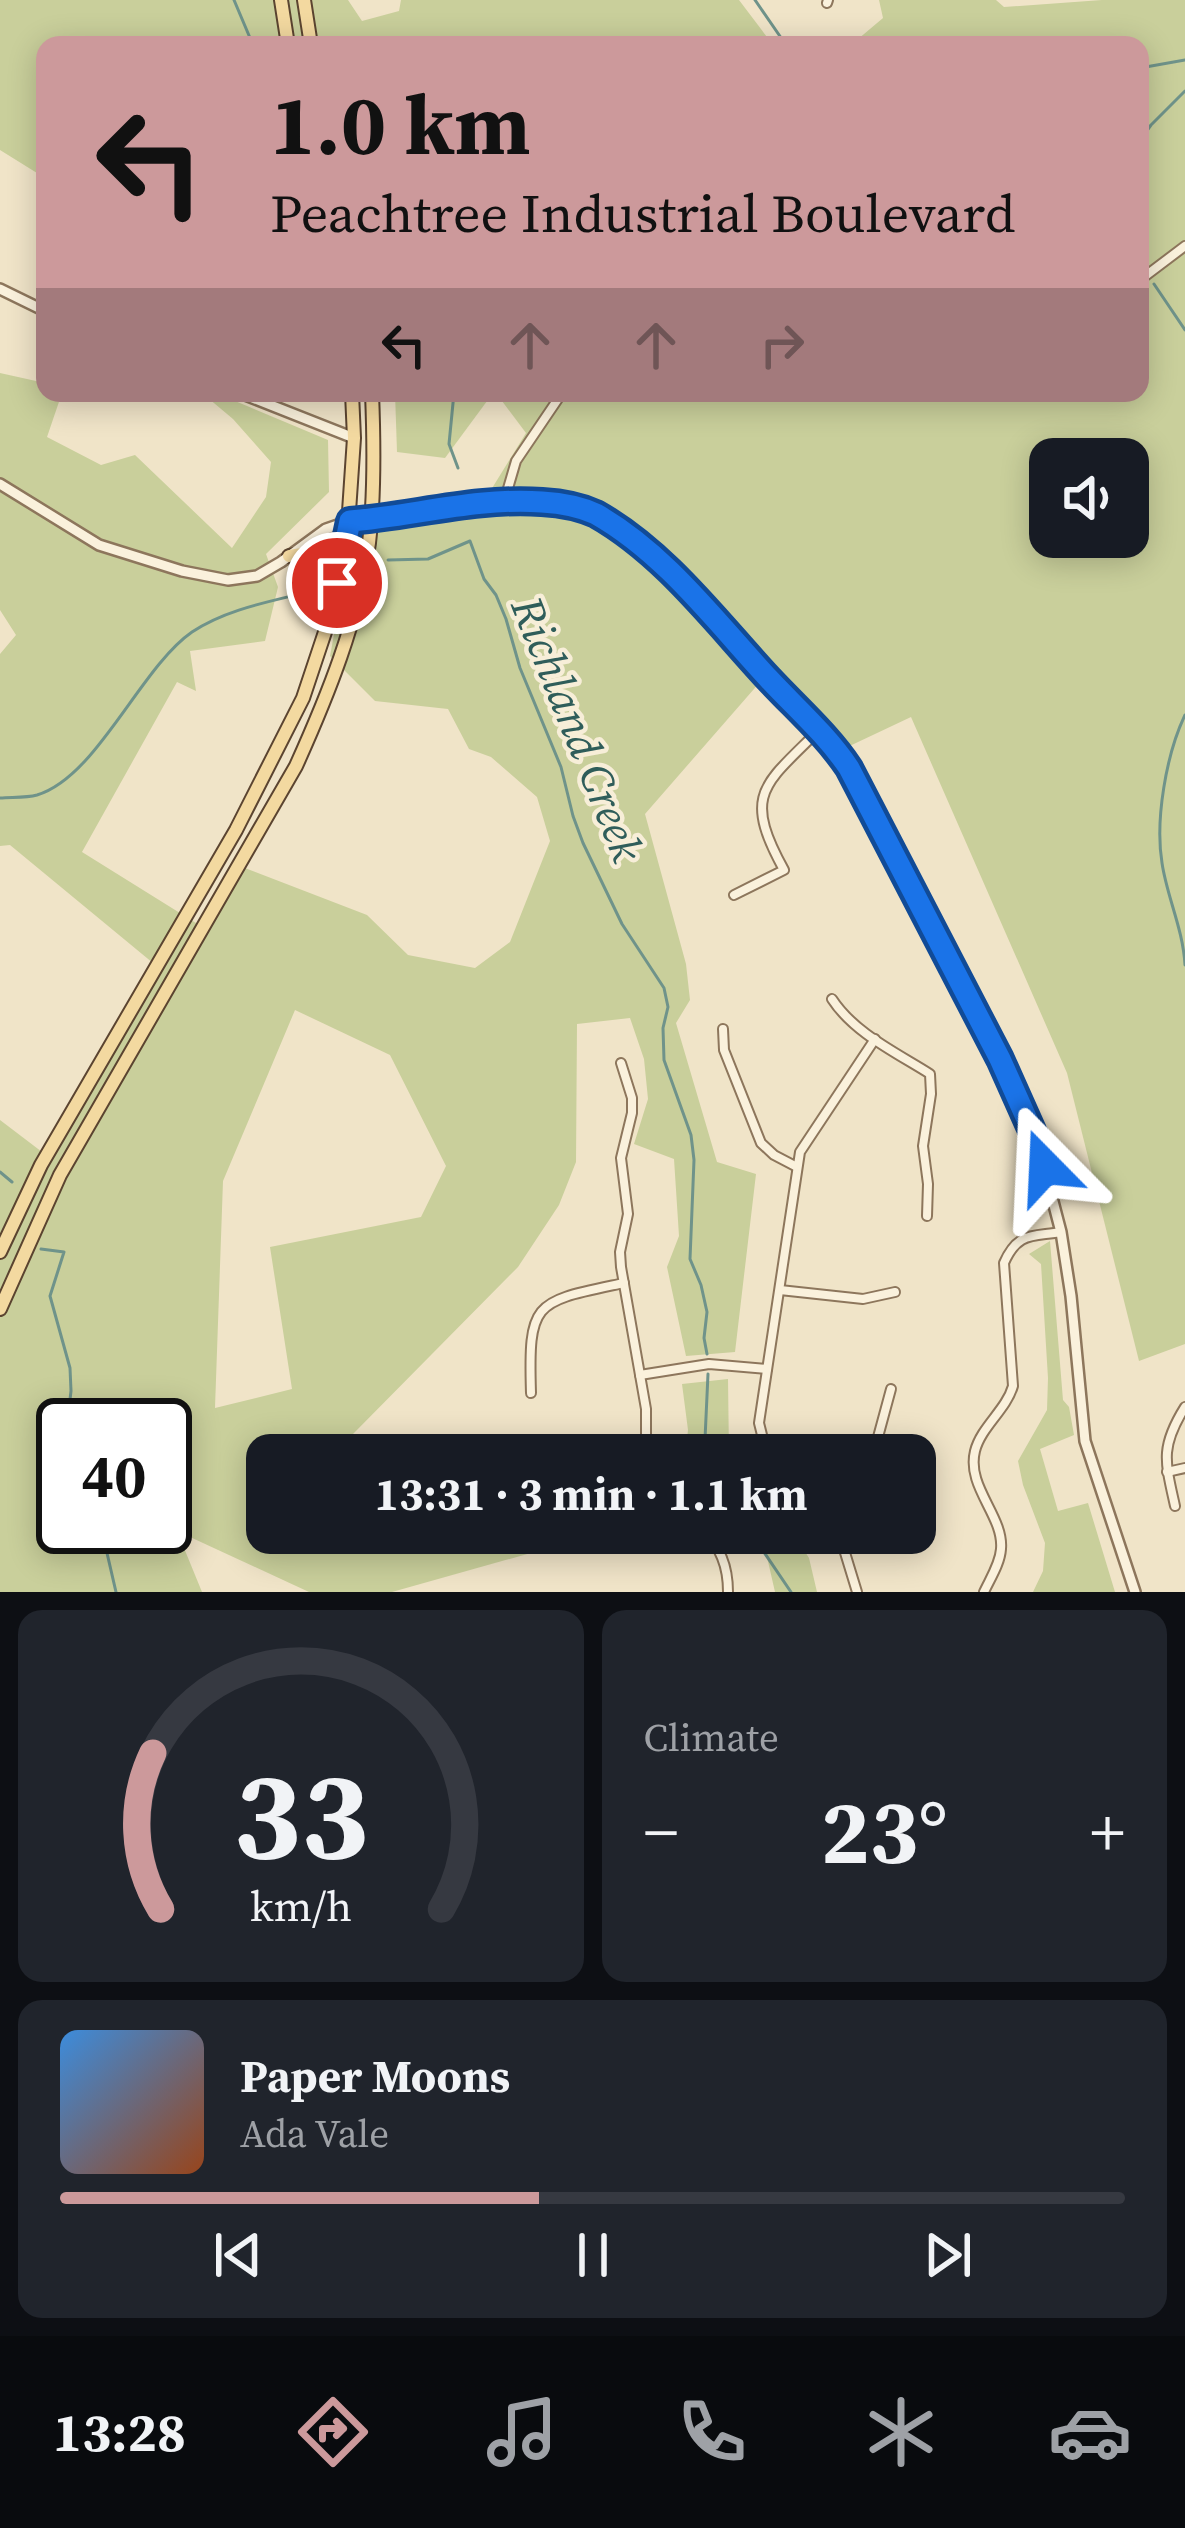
<!DOCTYPE html>
<html lang="en">
<head>
<meta charset="utf-8">
<style>
  body { margin:0; font-family:"Source Serif 4",serif; background:#20242c; color:#f1f3f6; height:100vh; display:flex; flex-direction:column; font-size:45px; white-space:nowrap }
  * { box-sizing:border-box; margin:0 }
  p { font-size:39px; color:#9ea1a6 }
  .icon { flex:none; width:66px; height:66px; fill:none; stroke:currentColor; stroke-width:2; stroke-linecap:round; stroke-linejoin:round }
  .map { position:relative; height:1592px; overflow:hidden }
  .panel { display:flex; flex-direction:column; gap:18px; padding:18px; background:#0d0f14; flex:1 }
  .panel>* { flex:none }
  .guide { position:absolute; left:36px; top:36px; width:1113px; height:366px; border-radius:24px; box-shadow:0 6px 30px #0003; background:#cc999b; color:#111; overflow:hidden }
  .tools { position:absolute; left:1029px; top:438px; display:grid; gap:24px }
  .tools a { display:grid; place-items:center; width:120px; height:120px; border-radius:24px; background:#171b24; box-shadow:0 6px 30px #0003; font-size:60px }
  .speed { position:absolute; left:36px; top:1398px; display:flex; gap:24px; font-size:60px; font-weight:700; text-align:center }
  .speed>* { display:grid; place-content:center; width:156px; height:156px; border-radius:50%; background:#171b24; box-shadow:0 6px 30px #0003; line-height:1 }
  .speed .limit { border:6px solid #111; border-radius:18px; background:#fff; color:#111 }
  .pin { position:absolute; display:grid; place-items:center; width:102px; height:102px; color:#fff; margin:-51px; border:6px solid #fff; border-radius:50%; box-shadow:0 3px 12px #0007 }
  .me { position:absolute; width:132px; margin:-66px; rotate:339deg; stroke-linejoin:round; filter:drop-shadow(0 0 9px #0008) }
  .turn { display:flex; align-items:center; gap:42px; height:252px; padding:0 36px; font-size:54px }
  .turn .icon { width:156px; height:156px; stroke-width:2.5 }
  .turn b { display:block; font-size:84px; line-height:102px }
  .lanes { display:flex; align-items:center; height:114px; padding:0 36px; background:#0003; justify-content:center; gap:60px; direction:ltr }
  .lanes .off { opacity:.35 }
  .big { font-size:90px; font-weight:700; line-height:1.1 }
  .panel .widget { flex:1; display:flex; flex-direction:column; justify-content:center; gap:18px; min-width:0; padding:0 42px; border-radius:24px; background:#20242c }
  .panel .dial { align-items:center; gap:0 }
  .dial svg { height:312px; overflow:visible; fill:none; stroke:#363941; stroke-width:7; stroke-linecap:round; text-anchor:middle }
  .dial text { fill:#f1f3f6; stroke:none }
  .song { display:flex; align-items:center; gap:36px }
  .cover { width:144px; height:144px; border-radius:18px; background:linear-gradient(135deg,hsl(210 70% 55%),hsl(20 70% 35%)) }
  .played { height:12px; border-radius:6px; background:linear-gradient(90deg,#cc999b 45%,#363941 45%) }
  .keys { display:flex; justify-content:space-around; direction:ltr }
  .heat { display:flex; justify-content:space-between; align-items:center; font-size:66px; direction:ltr }
  .panel .tiles { flex:1; display:grid; gap:18px; grid-template-columns:1fr 1fr }
  .widget:last-child { grid-column:span 2 }
  .trip { position:absolute; left:246px; top:1434px; width:690px; height:120px; border-radius:24px; background:#171b24; box-shadow:0 6px 30px #0003; font-weight:700; line-height:120px; text-align:center }
  .dock { display:flex; height:192px; justify-content:space-around; align-items:center; background:#090b0e; color:#9ea1a6 }
  .dock .icon { width:84px; height:84px }
  .dock .active { color:#cc999b }
  .dock b { font-size:54px; color:#f1f3f6 }
  .map>svg:first-child { display:block }
  .green { fill:#c9cf9b; fill-rule:evenodd }
  .lines { fill:none; stroke-linecap:round; stroke-linejoin:round }
  .stream { stroke:#6f938a; stroke-width:3 }
  .minor-casing { stroke:#8d765c; stroke-width:12 }
  .tertiary-casing { stroke:#8d765c; stroke-width:14 }
  .primary-casing { stroke:#5b4430; stroke-width:16 }
  .minor { stroke:#faf1dc; stroke-width:8 }
  .tertiary { stroke:#faf1dc; stroke-width:9 }
  .primary { stroke:#f3d9a0; stroke-width:12 }
  .route-casing { stroke:#114b97; stroke-width:30 }
  .route { stroke:#1a73e8; stroke-width:21 }
  .labels { text-anchor:middle; stroke-width:9; stroke-linejoin:round; paint-order:stroke }
  .water-label { font-size:45px; font-style:italic; fill:#2f5d5a; stroke:#f7eed8 }
</style>
</head>
<body>
<div class="map">
<svg width="1185" height="1592" viewBox="0 0 1185 1592">
  <rect width="100%" height="100%" fill="#f0e4c8"/>
  <g class="green">
    <path d="M0,0h348l14,21 37,-10 2,-11h338l34,45h-728v133l-45,-28z"/>
    <path d="M879,0h117l8,7 98,-7h83v1344l-46,17 -72,-288 -156,-356 -72,34 -72,-77 -122,140 41,150 4,36 -14,23 41,139 39,12 -21,178 -49,4 -19,-89 12,-31 -5,-77 -40,-15 14,-45 -4,-40 -14,-41 -53,6 -1,138 -17,43 -41,62 -165,167 -9,21h-77v78h280l-9,18 -146,41h-83l-132,-61 25,61h-202v-472l46,35 113,-187 -149,-123 -10,1v-192l16,-19 -16,-25v-237l45,10v10h17l-15,44 54,28 34,-10 97,93 34,-51 5,-35 -38,-43 -31,-26h14l112,47 1,52 -63,62 12,33 -13,54 -75,10 6,40 -19,-9 -95,170 122,76 33,-63 130,50 41,40 67,13 35,-26 40,-101 -13,-44 -46,-40 -22,-8 -21,-40 -73,-8 -45,-45 23,-124 133,-34 40,-65 -30,-40h644v-348h-289l32,-27zM1050,459h78v78h-78zM295,1010l95,45 56,111 -25,51 -151,30 22,142 -77,19 8,-227zM63,1425h102v102h-102z"/>
    <path d="M395,393h98l-48,65 -48,-6z"/>
    <path d="M1050,1241l13,159 6,7 5,28 -34,14 18,62 30,-8 27,89h-82l10,-21 2,-28 -22,-58 -5,-24 29,-51 1,-32 -7,-114 -12,-10z"/>
    <path d="M728,1379l1,76h-44l3,-25 -6,-46z"/>
    <path d="M749,1533h44l16,25 8,34h-42l-8,-35z"/>
  </g>
  <g class="lines">
    <g class="stream">
      <path d="M234,0l19,45"/>
      <path d="M755,0l31,45"/>
      <path d="M1140,68l45,-8"/>
      <path d="M1140,140l11,-15 34,-34"/>
      <path d="M1154,284l31,46"/>
      <path d="M454,393l-5,51 9,24"/>
      <path d="M388,560l40,-1 42,-18 14,38 12,16 10,24 14,49 41,99 12,49 10,27 39,81 42,64 4,19 -5,21 1,32 27,75 3,25 -4,99 11,26 6,27 -3,26 3,16"/>
      <path d="M1185,715c-19,40 -30,105 -23,148 5,34 21,66 23,102"/>
      <path d="M0,798c12,-1 26,0 37,-3 60,-18 103,-127 155,-163 36,-24 82,-31 124,-42"/>
      <path d="M0,1172l12,10"/>
      <path d="M41,1249l23,3 -14,44 20,72 1,23 -4,34"/>
      <path d="M708,1455l-3,-16 3,-65"/>
      <path d="M101,1527l15,65"/>
      <path d="M751,1533l40,59"/>
    </g>
    <defs>
      <g id="minor">
        <path d="M827,3l1,-3"/>
        <path d="M1140,280l45,-34"/>
        <path d="M504,502l12,-41 46,-68"/>
        <path d="M734,895l50,-25c-42,-76 -20,-85 34,-139"/>
        <path d="M832,999c22,34 65,54 98,75l1,20 -8,52 5,38 -1,32"/>
        <path d="M723,1029l1,21 37,93 13,12 23,12"/>
        <path d="M621,1063l11,35v15l-11,45 7,56 -8,38 1,15 25,142v32l-6,14"/>
        <path d="M780,1290l83,9 32,-7"/>
        <path d="M640,1375l69,-11 58,5"/>
        <path d="M531,1393c-3,-94 4,-91 93,-110"/>
        <path d="M777,1455l-14,-16 -4,-16 41,-271 75,-113"/>
        <path d="M877,1455l1,-18 13,-48"/>
        <path d="M1167,1472l18,-4"/>
        <path d="M1175,1506c-10,-45 -15,-59 10,-99"/>
        <path d="M704,1533c18,15 24,36 24,59"/>
        <path d="M839,1533l18,59"/>
        <path d="M629,1535v-2"/>
        <path d="M984,1592c6,-13 16,-28 17,-43 3,-33 -35,-62 -26,-98 6,-24 31,-41 38,-65l-9,-123c14,-32 29,-26 57,-31"/>
      </g>
      <g id="tertiary">
        <path d="M0,289l45,22"/>
        <path d="M240,393l114,45"/>
        <path d="M0,484l99,61 83,26 46,9 29,-4 24,-14 45,-33 23,-8 155,-19h39l47,9 54,37 43,41 103,113 45,45 14,21 151,291 38,85 23,88 10,64 14,145 50,151"/>
      </g>
      <g id="primary">
        <path d="M281,0l7,45"/>
        <path d="M304,0l7,45"/>
        <path d="M289,556c28,-6 34,-1 49,23"/>
        <path d="M0,1252l41,-87 195,-335 67,-132 25,-75 19,-82 7,-103 -2,-45"/>
        <path d="M0,1309l60,-134 236,-409c32,-71 62,-145 73,-223 6,-49 5,-101 3,-150"/>
      </g>
    </defs>
    <use href="#minor" class="minor-casing"/>
    <use href="#tertiary" class="tertiary-casing"/>
    <use href="#primary" class="primary-casing"/>
    <use href="#minor" class="minor"/>
    <use href="#tertiary" class="tertiary"/>
    <use href="#primary" class="primary"/>
  </g>
  <g class="lines">
    <defs>
      <path id="route" d="M337,583l13,-62c63,-5 128,-24 192,-19 17,1 39,5 54,12 69,39 120,108 173,165 27,29 58,56 80,89l151,291 38,85 7,23"/>
    </defs>
    <use href="#route" class="route-casing"/>
    <use href="#route" class="route"/>
  </g>
  <g class="labels">
    <g class="water-label">
      <text transform="translate(578 729) rotate(68)" y="16">Richland Creek</text>
    </g>
  </g>
</svg>
<div class="tools">
<a><svg class="icon" aria-label="sound" viewBox="0 0 24 24"><path d="M4 9h4l5-4v14l-5-4H4zM17 9q2 3 0 6"/></svg></a>
</div>
<div class="speed"><div class="limit">40</div></div>
<div class="pin" style="left:337px;top:583px;background:#d93025"><svg class="icon" aria-label="arrive" viewBox="0 0 24 24"><path d="M6 21V4h12l-3 4 3 4H6"/></svg></div>
<svg class="me" style="left:1045px;top:1167px" viewBox="-20 -20 40 40"><path d="M0-17L14 15 0 8-14 15z" fill="#1a73e8" stroke="#fff" stroke-width="4"/></svg>
<div class="trip">13:31 · 3 min · 1.1 km</div>
<div class="guide">
<div class="turn"><svg class="icon" aria-label="left" viewBox="0 0 24 24"><path d="M17 20v-9H6M10 6l-5 5 5 5"/></svg><div><b>1.0 km</b>Peachtree Industrial Boulevard</div></div>
<div class="lanes"><svg class="icon" aria-label="left" viewBox="0 0 24 24"><path d="M17 20v-9H6M10 6l-5 5 5 5"/></svg><svg class="icon off" aria-label="ahead" viewBox="0 0 24 24"><path d="M12 20V5M6 11l6-6 6 6"/></svg><svg class="icon off" aria-label="ahead" viewBox="0 0 24 24"><path d="M12 20V5M6 11l6-6 6 6"/></svg><svg class="icon off" aria-label="right" viewBox="0 0 24 24"><path d="M7 20v-9h11M14 6l5 5-5 5"/></svg></div>
</div>
</div>
<section class="panel">
<div class="tiles">
<div class="widget dial"><svg viewBox="0 0 100 80">
<path d="M14 69A42 42 0 1 1 86 69"/>
<path d="M14 69A42 42 0 0 1 12 29" stroke="#cc999b"/>
<text x="50" y="56" font-size="32" font-weight="700">33</text>
<text x="50" y="72" font-size="11">km/h</text>
</svg></div>
<div class="widget"><p>Climate</p>
<div class="heat"><a>−</a><b class="big">23°</b><a>+</a></div>
</div>
<div class="widget">
<div class="song"><i class="cover"></i><div><b>Paper Moons</b><p>Ada Vale</p></div></div>
<div class="played"></div>
<div class="keys"><svg class="icon" aria-label="previous" viewBox="0 0 24 24"><path d="M18 5L8 12l10 7zM5 5v14"/></svg><svg class="icon" aria-label="pause" viewBox="0 0 24 24"><path d="M8 5v14M16 5v14"/></svg><svg class="icon" aria-label="next" viewBox="0 0 24 24"><path d="M6 5l10 7-10 7zM19 5v14"/></svg></div>
</div>
</div>
</section>
<nav class="dock">
<b>13:28</b>
<svg class="icon active" aria-label="directions" viewBox="0 0 24 24"><path d="M12 3l9 9-9 9-9-9zM9 14v-3h6M13 9l2 2-2 2"/></svg>
<svg class="icon" aria-label="music" viewBox="0 0 24 24"><path d="M9 18V5l10-2v13"/><circle cx="6" cy="18" r="3"/><circle cx="16" cy="16" r="3"/></svg>
<svg class="icon" aria-label="phone" viewBox="0 0 24 24"><path d="M5 4h4l2 5-3 2q2 4 5 5l2-3 5 2v4C11 20 4 13 5 4z"/></svg>
<svg class="icon" aria-label="climate" viewBox="0 0 24 24"><path d="M12 3v18M4 7l16 10M4 17L20 7"/></svg>
<svg class="icon" aria-label="car" viewBox="0 0 24 24"><path d="M5 17H2v-5l4-1 3-4h7l3 4 3 1v5h-3M9 17h6M6 11h13"/><circle cx="7" cy="17" r="2"/><circle cx="17" cy="17" r="2"/></svg>
</nav>
</body>
</html>
